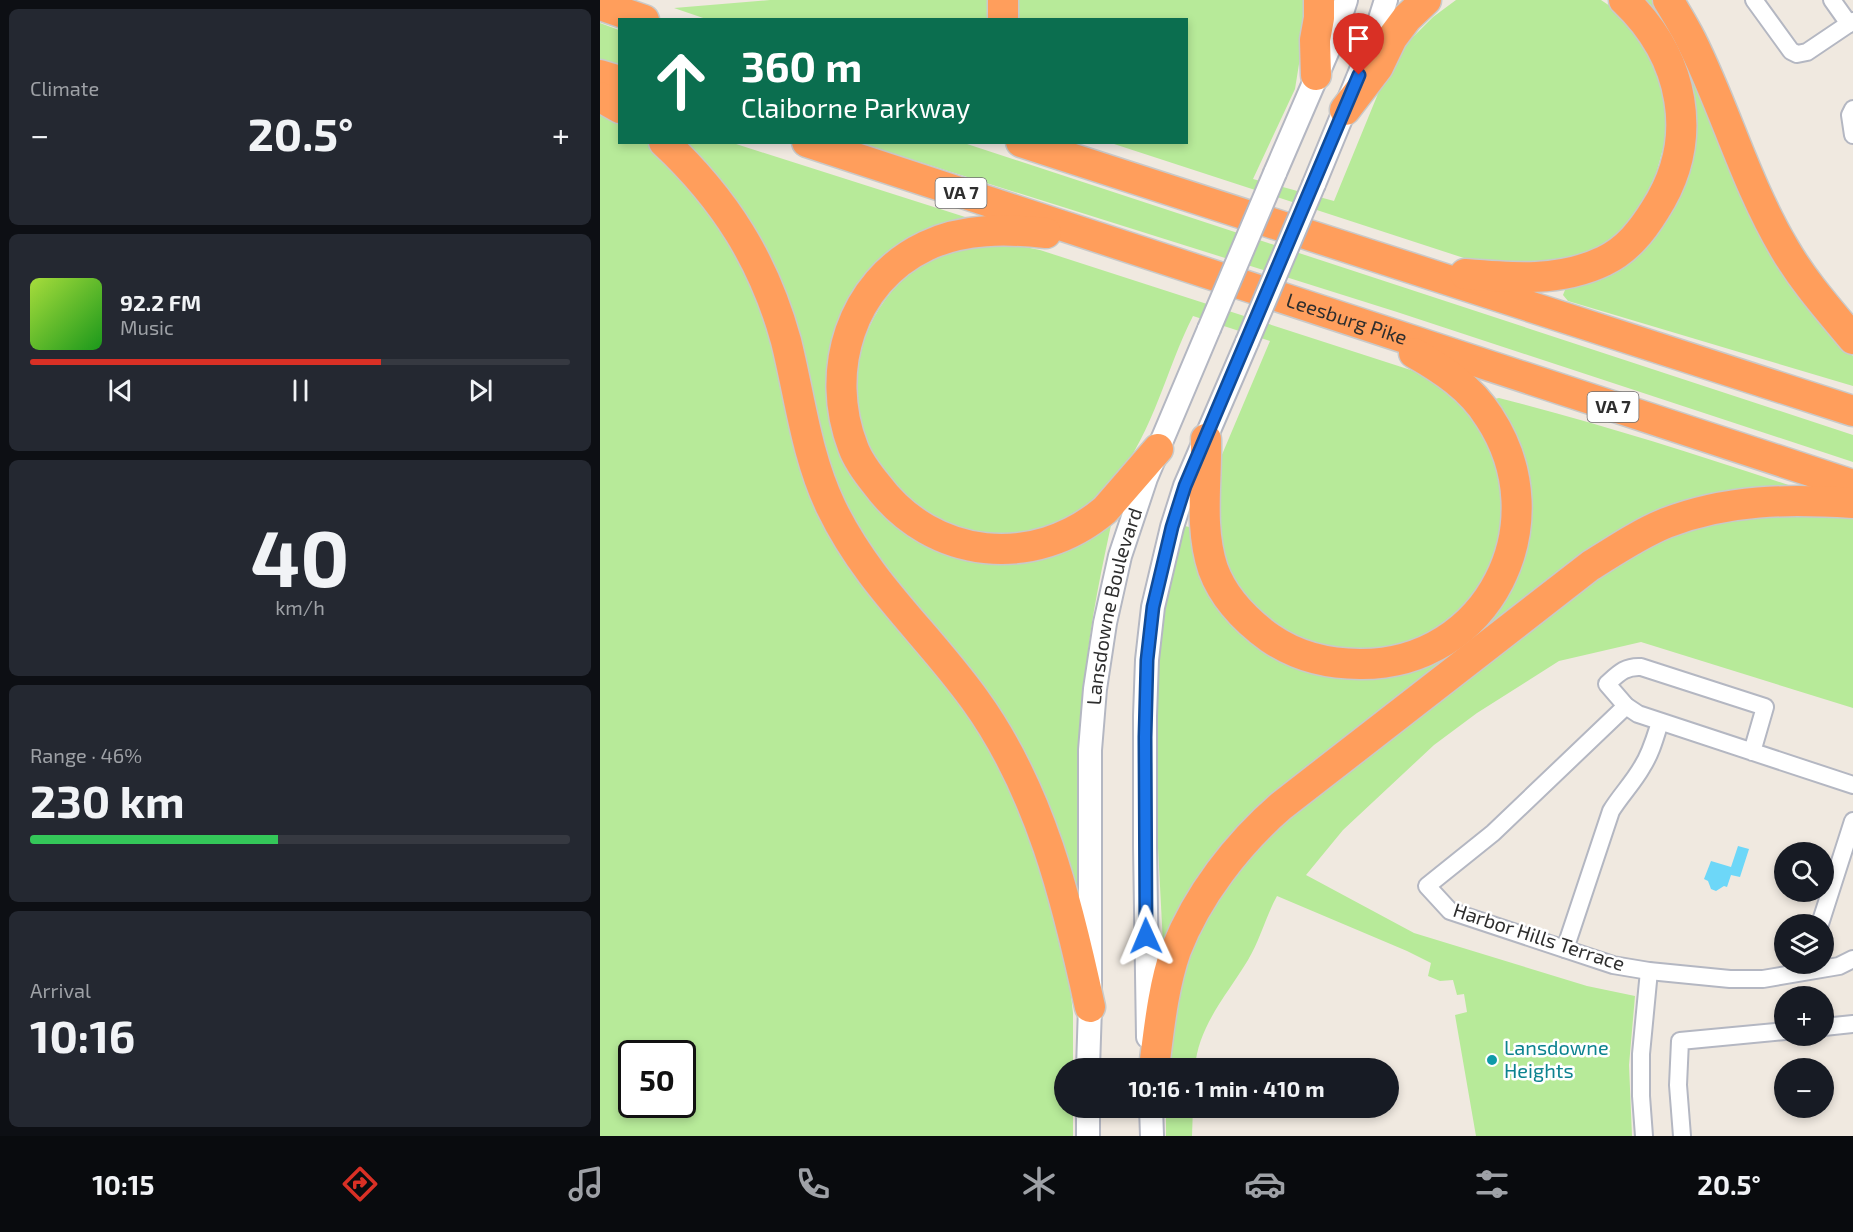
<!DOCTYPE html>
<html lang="en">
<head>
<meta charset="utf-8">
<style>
  body { margin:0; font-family:"Exo 2",sans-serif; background:#242831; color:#f1f3f6; height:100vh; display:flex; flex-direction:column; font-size:22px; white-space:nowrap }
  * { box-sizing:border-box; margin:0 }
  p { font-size:20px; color:#9ea1a6 }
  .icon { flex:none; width:33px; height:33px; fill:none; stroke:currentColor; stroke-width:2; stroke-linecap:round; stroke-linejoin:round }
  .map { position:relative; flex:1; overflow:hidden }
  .panel { display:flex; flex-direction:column; gap:9px; padding:9px; background:#0d0f14; width:600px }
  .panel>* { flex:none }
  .hud { position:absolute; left:18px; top:18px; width:570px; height:126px; border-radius:0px; box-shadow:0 3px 9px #0003; background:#0b6e4f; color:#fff; overflow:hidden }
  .controls { position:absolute; left:1174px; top:842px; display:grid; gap:12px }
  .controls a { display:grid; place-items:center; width:60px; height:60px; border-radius:50%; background:#171b24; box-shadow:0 3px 9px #0003; font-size:30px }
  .speed { position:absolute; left:18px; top:1040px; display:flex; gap:12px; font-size:30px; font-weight:700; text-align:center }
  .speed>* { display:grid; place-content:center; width:78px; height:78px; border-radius:50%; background:#171b24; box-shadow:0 3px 9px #0003; line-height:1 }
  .speed .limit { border:3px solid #111; border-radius:9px; background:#fff; color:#111 }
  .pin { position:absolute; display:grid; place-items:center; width:51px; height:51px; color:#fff; margin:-62px -26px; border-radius:50% 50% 50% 0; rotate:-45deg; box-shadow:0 0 6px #0007 }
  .pin .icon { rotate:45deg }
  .me { position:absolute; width:66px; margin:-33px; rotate:359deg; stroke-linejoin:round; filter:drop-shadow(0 0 4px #0008) }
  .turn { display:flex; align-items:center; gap:21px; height:126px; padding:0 24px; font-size:27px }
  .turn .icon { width:78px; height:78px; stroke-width:2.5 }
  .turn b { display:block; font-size:42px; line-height:51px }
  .big { font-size:45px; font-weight:700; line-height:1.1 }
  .panel .widget { flex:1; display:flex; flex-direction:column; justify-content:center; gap:9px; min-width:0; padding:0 21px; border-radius:9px; background:#242831 }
  .panel .dial { align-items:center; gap:0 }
  .dial b { font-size:78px; line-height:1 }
  .song { display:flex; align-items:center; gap:18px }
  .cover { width:72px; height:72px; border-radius:9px; background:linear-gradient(135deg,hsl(80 70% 55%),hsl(120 70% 35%)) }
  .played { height:6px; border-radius:3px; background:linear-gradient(90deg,#d93025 65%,#363941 65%) }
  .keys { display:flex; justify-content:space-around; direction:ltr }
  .heat { display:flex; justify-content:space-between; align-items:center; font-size:33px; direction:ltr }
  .charge { height:9px; border-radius:4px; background:linear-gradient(90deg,#34c759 46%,#363941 0) }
  .trip { position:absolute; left:454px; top:1058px; width:345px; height:60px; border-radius:30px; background:#171b24; box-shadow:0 3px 9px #0003; font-weight:700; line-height:60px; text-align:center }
  .tab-bar { display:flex; height:96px; justify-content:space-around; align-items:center; background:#090b0e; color:#9ea1a6 }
  .tab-bar .icon { width:42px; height:42px }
  .tab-bar .selected { color:#d93025 }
  .tab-bar b { font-size:27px; color:#f1f3f6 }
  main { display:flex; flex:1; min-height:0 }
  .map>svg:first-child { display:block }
  .green { fill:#b7ea99; fill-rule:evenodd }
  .water { fill:#6dd7f8 }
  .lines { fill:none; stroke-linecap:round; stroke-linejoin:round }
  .street-casing { stroke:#b4b7c2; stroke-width:20 }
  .secondary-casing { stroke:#b4b7c2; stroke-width:26 }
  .highway-casing { stroke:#c9c9c9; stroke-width:33 }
  .street { stroke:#fff; stroke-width:16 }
  .secondary { stroke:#fff; stroke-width:22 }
  .highway { stroke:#ff9e5c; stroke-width:30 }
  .secondary-bridge-casing { stroke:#b4b7c2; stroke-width:26; stroke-linecap:butt }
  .secondary-bridge { stroke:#fff; stroke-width:22 }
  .route-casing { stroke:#114b97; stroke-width:15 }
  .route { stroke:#1a73e8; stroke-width:10 }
  .culture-dot { fill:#0f9aa8; stroke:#fff; stroke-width:2 }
  .labels { text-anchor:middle; stroke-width:5; stroke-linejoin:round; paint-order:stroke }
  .shield { fill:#fff; stroke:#6d6d6d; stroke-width:1.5 }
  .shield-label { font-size:18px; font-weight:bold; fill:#2e2e2e }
  .street-label { font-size:20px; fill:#2e2e2e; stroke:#fff }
  .culture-label { font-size:20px; fill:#0d838f; stroke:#fff; text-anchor:start }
</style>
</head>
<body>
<main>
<section class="panel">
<div class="widget"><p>Climate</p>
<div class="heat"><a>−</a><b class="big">20.5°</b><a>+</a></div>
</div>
<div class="widget">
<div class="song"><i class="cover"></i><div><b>92.2 FM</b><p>Music</p></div></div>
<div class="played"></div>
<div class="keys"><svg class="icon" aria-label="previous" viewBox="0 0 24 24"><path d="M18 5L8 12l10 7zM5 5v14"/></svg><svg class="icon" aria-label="pause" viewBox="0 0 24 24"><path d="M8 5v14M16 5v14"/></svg><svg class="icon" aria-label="next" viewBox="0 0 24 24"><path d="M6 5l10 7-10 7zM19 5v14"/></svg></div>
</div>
<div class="widget dial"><b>40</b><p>km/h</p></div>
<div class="widget"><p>Range · 46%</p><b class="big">230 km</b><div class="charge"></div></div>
<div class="widget"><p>Arrival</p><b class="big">10:16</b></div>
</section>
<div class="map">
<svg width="1253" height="1136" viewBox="0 0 1253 1136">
  <rect width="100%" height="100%" fill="#f0e9e0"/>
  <g class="green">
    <path d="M170,0h225v19l-286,1 -35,-12z"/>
    <path d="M415,0h292v14l-12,75 -42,90 81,22 50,-122 23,-36 26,-26 23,-17h145l21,14 37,52 9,39 -2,33 -10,36 -16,33 -19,27 -29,18 -48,13 -77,-6 -356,-116 75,-1v-122h-171z"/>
    <path d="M1040,0h18l163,319 32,37v30l-285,-85 -5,-6 2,-5 45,-15 32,-24 29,-37 16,-40z"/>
    <path d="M0,23l19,7v37l-19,-6z"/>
    <path d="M0,106l19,13 1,23 33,1 33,30 80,124 38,169 174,256 30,52 56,161 9,78v55h-8v39h8v29h-473zM32,1053h50v51h-50z"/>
    <path d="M69,143h64l251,80 -127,76 -6,167 125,89 137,-39c-11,51 -22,102 -27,154 -7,77 -5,155 -5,233l-19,-51 -189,-290 -43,-86 -38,-136z"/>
    <path d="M259,143h105l889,292v27l-456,-150z"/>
    <path d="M404,243l36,7 380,123 30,19 40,46 18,70 -26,83 -58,47 -63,15 -51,-8 -40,-22 -37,-41 -12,-28 -7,-31 7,-66 49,-116 -77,-25c-27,53 -39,115 -77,162 -27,33 -63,54 -105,55 -20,1 -42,0 -62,-7 -14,-5 -29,-18 -41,-29 -14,-13 -27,-27 -37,-45 -38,-71 -2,-167 71,-198 19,-9 42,-9 62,-11z"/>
    <path d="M899,398c108,27 214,62 320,97l-127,13 -404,286 -124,169 -9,-173 1,-125 8,-69 21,-70 8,2 32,82 167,62 124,-105 -22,-168z"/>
    <path d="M1166,512l87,5v191l-212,-66 -82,19 -82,52 -43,32 -91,85 -37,45 108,58 173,53 48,10 -6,69 3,71h-156l-21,-121 12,-3 -3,-18 -7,1 -4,-15 -13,1 -12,-5 3,-13 -24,-12 -130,-55c-11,20 -17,44 -29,64 -21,35 -50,66 -53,108h-30l2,-38 30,-97 58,-88 361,-289 69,-31z"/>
    <path d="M566,1107h27l-1,29h-26z"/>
  </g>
  <path class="water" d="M1138,846l11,3 -9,28 -9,-2 -4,12 -3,-1 -8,5 -5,-2 -3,-8 -4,-2 7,-18 20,6z"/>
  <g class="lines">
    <defs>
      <g id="street">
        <path d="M1154,0l37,51 6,3 10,-2 46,-31"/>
        <path d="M1232,0l17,24"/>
        <path d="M1253,109l-3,6 3,20"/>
        <path d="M1026,706l-133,127 -66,53 23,25 163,54 36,6 81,8h33l76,-13 14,-7"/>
        <path d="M1152,752l13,-45 -124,-40c-16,-1 -23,7 -34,17l19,22 12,8 215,71"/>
        <path d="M1220,924l33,-103"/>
        <path d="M965,949l46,-138c9,-15 22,-28 31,-44 9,-14 13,-29 18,-45"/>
        <path d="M1224,1027l29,-3"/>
        <path d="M1044,1136l-3,-40v-42l8,-83"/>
        <path d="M1082,1136l-4,-51 2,-44 105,-10"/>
      </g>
      <g id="secondary">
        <path d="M675,173l60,-139 11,-34"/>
        <path d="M714,184l59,-143 13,-41"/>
        <path d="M548,1037l-3,-191v-130l2,-56 6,-53 19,-80 13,-41 62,-144"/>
        <path id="s1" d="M488,1068l2,-61v-257l5,-61 10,-66 15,-67 26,-78 63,-149"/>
        <path d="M488,1107v29"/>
        <path d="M551,1107l1,29"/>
      </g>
      <g id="highway">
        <path d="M403,0v20"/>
        <path d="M1068,0c8,13 16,26 23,40 34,68 54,142 93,208 19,33 45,62 69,91"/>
        <path d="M0,5l44,15"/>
        <path d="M0,75l20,6"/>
        <path d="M716,75l-1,-35 4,-22v-18"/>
        <path d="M0,97l20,11"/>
        <path d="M745,110l33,-43 14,-29 15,-20 19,-18"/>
        <path d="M64,142c61,57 100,119 122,199 14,56 20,114 45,166 37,77 96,126 144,193 65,90 92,200 115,307"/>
        <path id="s2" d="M207,142l1046,343"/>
        <path d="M421,142l832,269"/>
        <path d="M446,233c-39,-4 -83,-5 -120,13 -76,36 -102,126 -73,201 5,14 15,27 24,38 56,75 157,85 228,25l53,-61"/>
        <path d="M865,274c47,4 96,8 139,-13 23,-11 38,-30 51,-51 46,-71 29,-153 -31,-210"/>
        <path d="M606,439c1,44 -7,88 7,130 11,30 32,51 57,69 26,18 58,26 90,26 129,1 199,-141 129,-247 -18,-29 -47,-48 -75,-64"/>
        <path d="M554,1068c5,-39 9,-81 22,-118 21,-54 61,-106 105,-144l309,-240c24,-15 49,-32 76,-43 62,-24 122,-24 187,-20"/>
      </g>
    </defs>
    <use href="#street" class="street-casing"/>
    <use href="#secondary" class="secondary-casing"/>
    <use href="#highway" class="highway-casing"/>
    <use href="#street" class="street"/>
    <use href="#secondary" class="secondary"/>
    <use href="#highway" class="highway"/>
    <defs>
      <g id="secondary-bridge">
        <path d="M609,329l66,-156"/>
        <path d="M647,342l67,-158"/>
      </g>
    </defs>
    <use href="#secondary-bridge" class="secondary-bridge-casing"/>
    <use href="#secondary-bridge" class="secondary-bridge"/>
  </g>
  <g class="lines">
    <defs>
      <path id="route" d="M546,936l-1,-199 2,-77 6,-53 19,-80 13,-41 174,-411"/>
    </defs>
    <use href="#route" class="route-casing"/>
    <use href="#route" class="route"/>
  </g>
  <circle class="culture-dot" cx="892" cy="1060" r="6"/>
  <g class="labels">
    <g class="shield">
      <rect x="335.5" y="178" width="51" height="30" rx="4.5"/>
      <rect x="987.5" y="392" width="51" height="30" rx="4.5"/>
    </g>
    <g class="shield-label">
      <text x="361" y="199">VA 7</text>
      <text x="1013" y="413">VA 7</text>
    </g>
    <g class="street-label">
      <text dy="7" stroke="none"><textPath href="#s2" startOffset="568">Leesburg Pike</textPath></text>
      <text dy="7" stroke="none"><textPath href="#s1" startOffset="464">Lansdowne Boulevard</textPath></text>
      <text transform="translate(939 937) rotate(18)" y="7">Harbor Hills Terrace</text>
    </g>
    <g class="culture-label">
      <text x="904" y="1055">Lansdowne<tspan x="904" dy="23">Heights</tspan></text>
    </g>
  </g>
</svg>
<div class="controls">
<a><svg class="icon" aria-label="search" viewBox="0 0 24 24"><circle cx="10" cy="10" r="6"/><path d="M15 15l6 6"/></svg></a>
<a><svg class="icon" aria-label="layers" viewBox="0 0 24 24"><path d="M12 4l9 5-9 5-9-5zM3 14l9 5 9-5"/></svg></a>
<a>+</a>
<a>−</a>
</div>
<div class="speed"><div class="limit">50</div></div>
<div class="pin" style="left:759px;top:75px;background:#d93025"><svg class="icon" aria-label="arrive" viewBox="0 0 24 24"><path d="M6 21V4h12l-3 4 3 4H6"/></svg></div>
<svg class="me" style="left:546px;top:936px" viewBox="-20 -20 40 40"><path d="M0-17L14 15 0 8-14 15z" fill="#1a73e8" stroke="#fff" stroke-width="4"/></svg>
<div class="trip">10:16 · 1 min · 410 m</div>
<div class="hud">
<div class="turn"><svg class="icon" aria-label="ahead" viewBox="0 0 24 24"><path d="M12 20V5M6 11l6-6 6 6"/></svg><div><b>360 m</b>Claiborne Parkway</div></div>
</div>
</div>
</main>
<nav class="tab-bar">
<b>10:15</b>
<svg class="icon selected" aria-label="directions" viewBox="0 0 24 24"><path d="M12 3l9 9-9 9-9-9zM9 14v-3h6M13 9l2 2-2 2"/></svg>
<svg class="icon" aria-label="music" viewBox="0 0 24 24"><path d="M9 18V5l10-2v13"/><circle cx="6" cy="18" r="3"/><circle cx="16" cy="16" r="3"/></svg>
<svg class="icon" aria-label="phone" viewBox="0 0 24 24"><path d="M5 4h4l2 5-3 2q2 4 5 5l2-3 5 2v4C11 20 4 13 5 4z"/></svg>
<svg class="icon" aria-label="climate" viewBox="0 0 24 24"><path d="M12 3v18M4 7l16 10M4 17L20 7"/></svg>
<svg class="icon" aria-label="car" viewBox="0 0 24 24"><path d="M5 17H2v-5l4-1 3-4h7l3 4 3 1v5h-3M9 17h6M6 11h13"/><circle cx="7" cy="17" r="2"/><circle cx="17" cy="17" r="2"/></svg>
<svg class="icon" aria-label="filters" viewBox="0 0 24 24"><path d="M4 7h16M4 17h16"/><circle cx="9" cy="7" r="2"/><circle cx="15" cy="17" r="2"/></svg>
<b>20.5°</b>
</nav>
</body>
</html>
